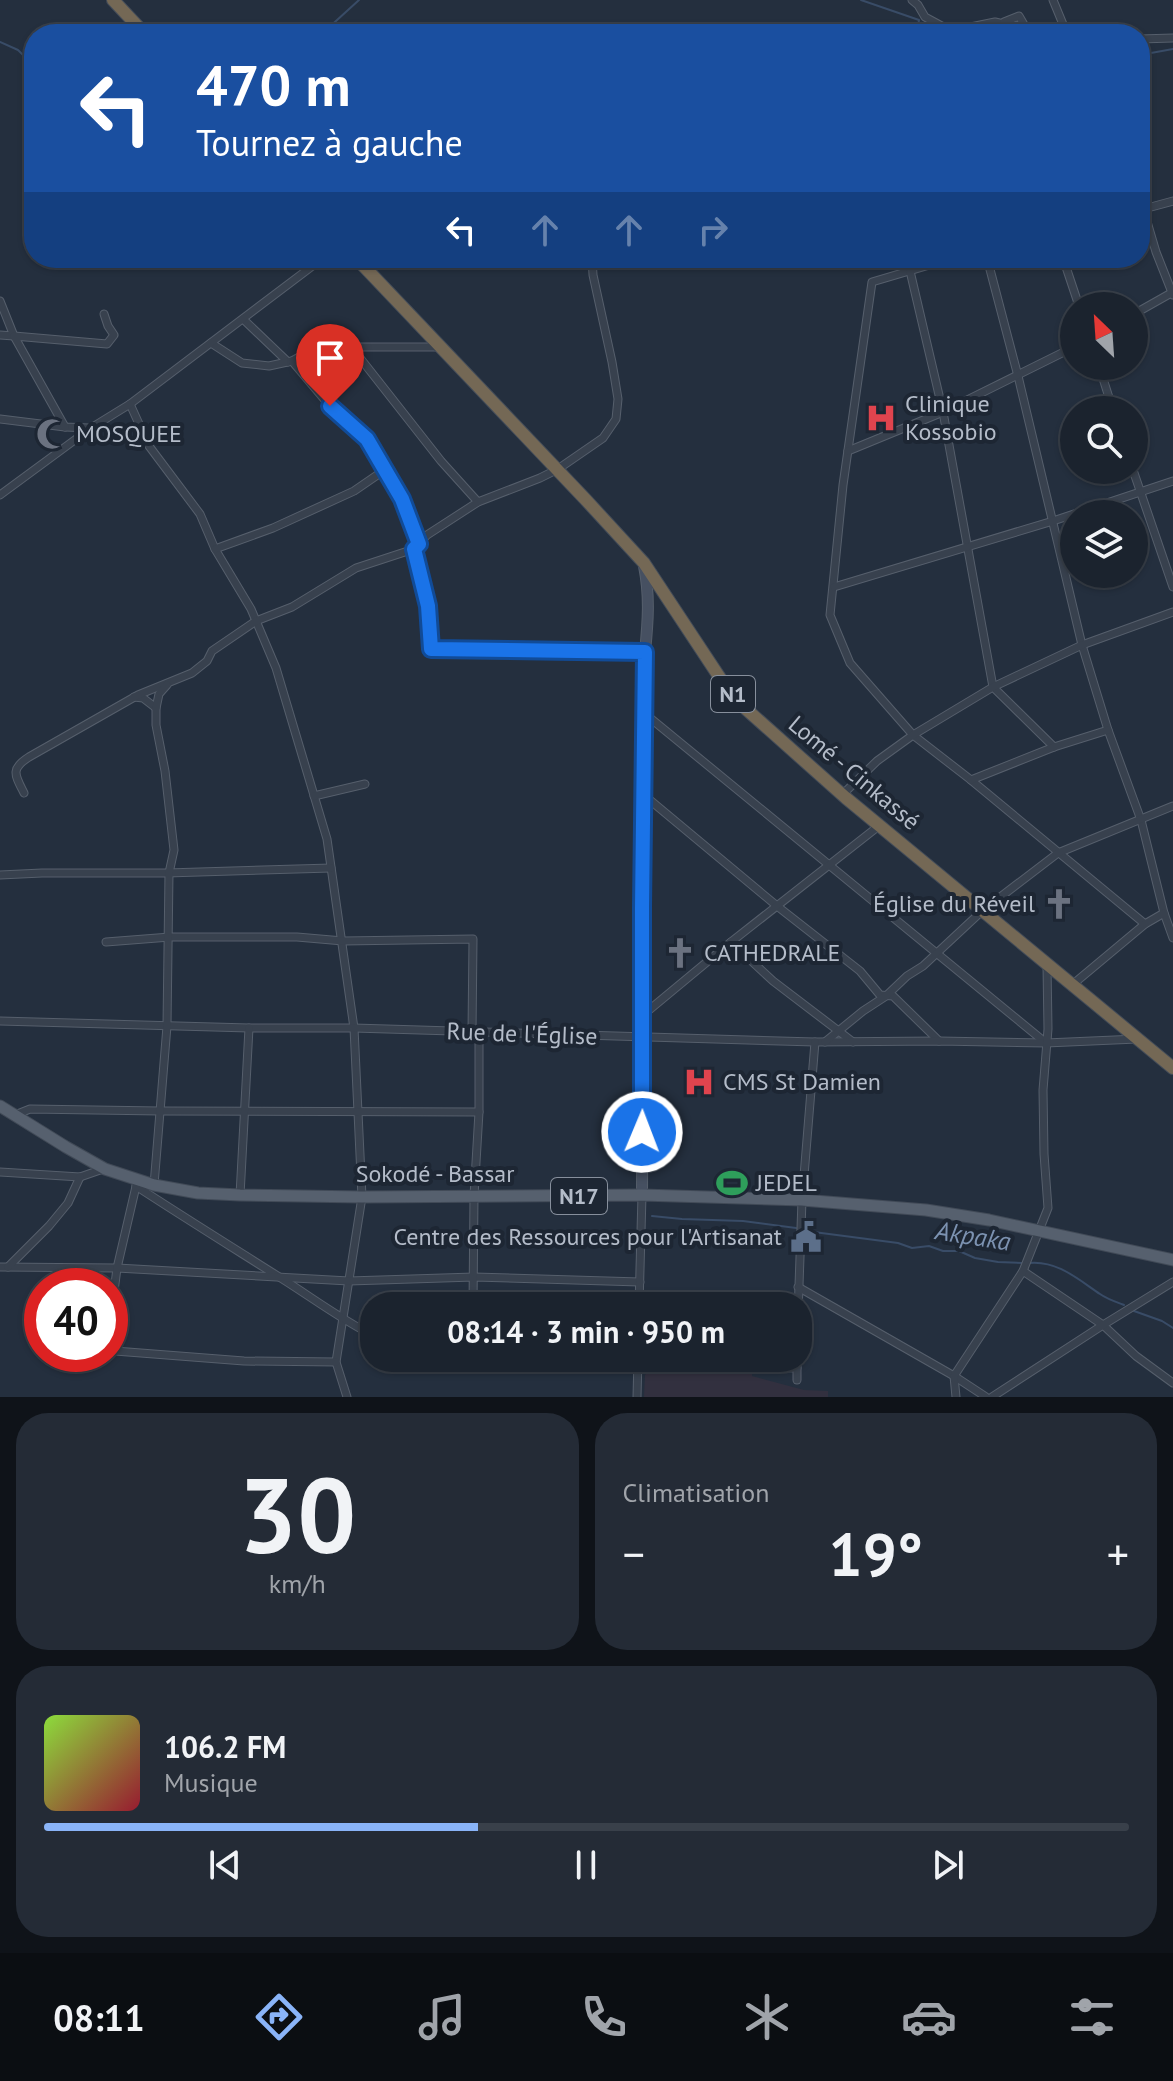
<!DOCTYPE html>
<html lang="fr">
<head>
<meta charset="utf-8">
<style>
  body { margin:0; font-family:"PT Sans",sans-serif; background:#242b36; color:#f1f3f6; height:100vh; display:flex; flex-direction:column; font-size:30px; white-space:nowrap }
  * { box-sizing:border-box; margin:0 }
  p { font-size:26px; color:#a0a4aa }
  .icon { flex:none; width:44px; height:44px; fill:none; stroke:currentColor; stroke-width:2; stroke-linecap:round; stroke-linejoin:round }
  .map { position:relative; height:1397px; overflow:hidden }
  .panel { display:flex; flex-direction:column; gap:16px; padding:16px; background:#0f1319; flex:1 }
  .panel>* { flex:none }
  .top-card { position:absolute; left:24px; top:24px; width:1126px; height:244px; border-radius:32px; box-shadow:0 2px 6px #0004,0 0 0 2px #39404a; background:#1a4fa0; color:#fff; overflow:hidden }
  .needle { width:52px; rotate:335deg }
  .fabs { position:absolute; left:1060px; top:292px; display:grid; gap:16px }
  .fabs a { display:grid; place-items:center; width:88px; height:88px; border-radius:50%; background:#1b232e; box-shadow:0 2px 6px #0004,0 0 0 2px #39404a; font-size:40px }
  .speed { position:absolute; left:24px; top:1268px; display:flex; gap:16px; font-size:40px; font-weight:700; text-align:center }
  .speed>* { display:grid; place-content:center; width:104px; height:104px; border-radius:50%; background:#1b232e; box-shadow:0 2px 6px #0004,0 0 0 2px #39404a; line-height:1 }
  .speed .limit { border:12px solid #d22; background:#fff; color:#111 }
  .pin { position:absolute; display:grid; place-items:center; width:68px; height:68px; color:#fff; margin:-82px -34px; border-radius:50% 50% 50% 0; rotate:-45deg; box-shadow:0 0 8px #0007 }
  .pin .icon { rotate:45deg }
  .me { position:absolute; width:88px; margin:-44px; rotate:1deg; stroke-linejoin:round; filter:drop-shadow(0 0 6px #0008) }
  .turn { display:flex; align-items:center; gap:28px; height:168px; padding:0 40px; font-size:36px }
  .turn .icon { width:104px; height:104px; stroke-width:2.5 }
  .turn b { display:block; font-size:56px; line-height:68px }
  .lanes { display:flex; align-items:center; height:76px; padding:0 40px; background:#0003; justify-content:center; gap:40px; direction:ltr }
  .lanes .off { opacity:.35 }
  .big { font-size:60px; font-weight:600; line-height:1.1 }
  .panel .tile { flex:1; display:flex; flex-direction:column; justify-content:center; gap:12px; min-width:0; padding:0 28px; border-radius:32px; background:#242b36 }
  .panel .dial { align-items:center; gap:0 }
  .dial b { font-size:104px; line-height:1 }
  .song { display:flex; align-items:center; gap:24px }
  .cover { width:96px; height:96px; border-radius:12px; background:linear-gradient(135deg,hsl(90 70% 55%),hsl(350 70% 35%)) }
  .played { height:8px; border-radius:4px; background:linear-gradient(90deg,#8ab4f8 40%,#39404a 40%) }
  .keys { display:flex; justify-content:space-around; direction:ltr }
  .heat { display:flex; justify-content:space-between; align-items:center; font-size:44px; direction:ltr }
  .panel .tiles { flex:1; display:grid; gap:16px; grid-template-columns:1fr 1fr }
  .tile:last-child { grid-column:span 2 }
  .trip { position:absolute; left:360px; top:1292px; width:452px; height:80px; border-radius:32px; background:#1b232e; box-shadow:0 2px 6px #0004,0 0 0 2px #39404a; font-weight:600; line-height:80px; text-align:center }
  .dock { display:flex; height:128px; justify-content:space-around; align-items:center; background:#0b0e12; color:#a0a4aa }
  .dock .icon { width:56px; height:56px }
  .dock .current { color:#8ab4f8 }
  .dock b { font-size:36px; color:#f1f3f6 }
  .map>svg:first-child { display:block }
  .medical { fill:#32303f }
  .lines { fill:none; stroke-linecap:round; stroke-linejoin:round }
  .stream { stroke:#394c67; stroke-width:2 }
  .street-casing { stroke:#565f6c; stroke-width:9 }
  .secondary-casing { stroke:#565f6c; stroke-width:12 }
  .primary-casing { stroke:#414a57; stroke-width:13 }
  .highway-casing { stroke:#434c59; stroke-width:14 }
  .street { stroke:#38414e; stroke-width:7 }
  .secondary { stroke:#465061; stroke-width:10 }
  .primary { stroke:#56606e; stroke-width:11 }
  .highway { stroke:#746855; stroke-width:12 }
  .route-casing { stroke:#114b97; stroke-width:20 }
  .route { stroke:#1a73e8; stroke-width:14 }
  .labels { text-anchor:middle; stroke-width:8; stroke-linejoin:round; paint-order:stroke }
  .shield { fill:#1d2633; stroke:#878f9c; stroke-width:2 }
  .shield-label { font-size:22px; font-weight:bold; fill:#b4bcc9 }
  .poi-label { font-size:24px; fill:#b4bcc9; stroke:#1d2633; text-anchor:start }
  .street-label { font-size:24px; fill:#b4bcc9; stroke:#1d2633 }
  .water-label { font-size:26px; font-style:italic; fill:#7c92b1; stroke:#1d2633 }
</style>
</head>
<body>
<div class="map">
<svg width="1173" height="1397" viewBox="0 0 1173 1397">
  <rect width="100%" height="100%" fill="#242f3e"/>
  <path class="medical" d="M653,1367l99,5v4l52,14 24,1v6h-184l1,-22z"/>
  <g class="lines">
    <g class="stream">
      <path d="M861,0l58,20 -2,14"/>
      <path d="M325,34v-3l34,-31"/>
      <path d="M0,42l18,8 16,16"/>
      <path d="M1140,55l33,-6"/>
      <path d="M652,1216l30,3 61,2 53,7"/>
      <path d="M806,1231l92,12 14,5 17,-2 14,5h16l16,7 23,4 24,1"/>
      <path d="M1029,1263c28,-3 50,17 71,31 7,5 16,8 24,11"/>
      <path d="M1134,1311l28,10 11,7"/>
    </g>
    <defs>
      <g id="street">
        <path d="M912,0l6,5 7,12 26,14 44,-9 44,10 2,2"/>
        <path d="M1053,0l14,34"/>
        <path d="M1004,22l15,-6 7,12"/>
        <path d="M1140,39l33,-1"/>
        <path d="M1140,198l16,54 17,43"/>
        <path d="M1140,210l33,-9"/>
        <path d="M953,258l-81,24 -29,203 -13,130 20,48 63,72 58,45 174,144"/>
        <path d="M987,258l31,118 64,269 26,85 33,90 23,93 9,25"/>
        <path d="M1063,258l16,48"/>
        <path d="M910,271l33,141 50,275 61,60"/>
        <path d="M0,301l14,35 -14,-1"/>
        <path d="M1134,314l39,-22"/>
        <path d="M243,319l45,43"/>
        <path d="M211,343l31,20 27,3 23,-5 25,-14h122"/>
        <path d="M353,349l88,112 37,41"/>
        <path d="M292,361l38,45 37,33 19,30"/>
        <path d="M1099,366l14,44"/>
        <path d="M130,404l19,42 51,68 15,35 36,60 25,59 51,171 27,189 8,169 -26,165 11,35"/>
        <path d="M0,419l65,8 24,1"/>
        <path d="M65,427l-51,-91 93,8 7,-9 -6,-9 -4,-12"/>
        <path d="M848,451l95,-39 131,-65"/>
        <path d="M1133,470l40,117"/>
        <path d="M0,495l91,-67 39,-24 193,-146"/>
        <path d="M215,549l58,-21 81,-37 32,-22 16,30 17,45"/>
        <path d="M414,549l14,57 3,43 214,3"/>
        <path d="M834,587l219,-66 120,-40"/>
        <path d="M134,697l9,1 13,10"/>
        <path d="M644,713l402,330"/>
        <path d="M971,780l83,-33 54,-17"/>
        <path d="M24,793c-9,-18 -14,-24 5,-36l109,-62 54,-22 15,-12 5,-10 44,-30 36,-14 64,-39 58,-19 13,-14 51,-33 62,-24 18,-9 45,-31 13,-19 2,-20 -6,-37 -19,-87 -1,-17"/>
        <path d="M843,794l34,-33 36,-26 80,-48 89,-42 91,-33"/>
        <path d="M314,796l51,-12"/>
        <path d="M645,796l132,110 83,65 20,24 13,1 46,45"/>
        <path d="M0,875l42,-2h125l164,-5"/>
        <path d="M106,942l64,-5h127l46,4 130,-2 -1,94"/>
        <path d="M731,942l42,39 80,61"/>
        <path d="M1072,985l73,-61 19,-11"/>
        <path d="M643,1015l88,-73 149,-117"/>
        <path d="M0,1021l249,7h105l461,14 124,-1 107,2 91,-4"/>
        <path d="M825,1042l38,-31 23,-15 21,-20 16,-10 59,-55 76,-58 115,-47"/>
        <path d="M15,1115l15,-6 130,2 319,1"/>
        <path d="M0,1172l80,5 23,-8"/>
        <path d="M154,1185l13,-159 2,-153 5,-23 -9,-79 -9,-46v-17l3,-14 8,-9"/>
        <path d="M136,1186c49,32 99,63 148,94 30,19 58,40 90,56"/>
        <path d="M240,1195l9,-167"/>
        <path d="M0,1267l117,1 232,13 125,-4 166,5"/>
        <path d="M8,1267l41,-41 19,-23 12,-26"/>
        <path d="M1023,1271l80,54 33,31 37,27"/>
        <path d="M798,1287l156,89 32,21"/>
        <path d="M473,1306l1,-110 5,-84v-80"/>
        <path d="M639,1306l3,-111"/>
        <path d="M798,1314l4,-114 13,-158"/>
        <path d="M110,1324l7,-56 20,-86"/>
        <path d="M110,1347l5,4 129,10 92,1"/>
        <path d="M436,1358l35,2v-2"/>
        <path d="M638,1359l90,4 28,4 41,1"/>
        <path d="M797,1380v-22"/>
        <path d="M637,1397l1,-39"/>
        <path d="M956,1397l-2,-21 69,-105 25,-63 -4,-54 -1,-64 5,-61 -1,-63"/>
        <path d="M992,1397l111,-72 70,-43"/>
      </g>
      <path id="secondary" d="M642,1195l3,-543c3,-30 5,-56 -1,-86"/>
      <path id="primary" d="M0,1106l66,41 39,22 49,16 44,8 42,2 122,2 280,-2 160,5 124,10 63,10 184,40"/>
      <g id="highway">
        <path d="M113,0l32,34"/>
        <path d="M356,258l230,242 58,63 80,121 22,25 100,89 327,270"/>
      </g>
    </defs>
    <use href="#street" class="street-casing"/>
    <use href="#secondary" class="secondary-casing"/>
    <use href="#primary" class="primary-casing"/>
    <use href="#highway" class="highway-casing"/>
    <use href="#street" class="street"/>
    <use href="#secondary" class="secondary"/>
    <use href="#primary" class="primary"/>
    <use href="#highway" class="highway"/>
  </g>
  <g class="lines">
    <defs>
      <path id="route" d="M330,406l37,33 35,60 17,45 -5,5 14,57 3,43 214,3 -3,256v224"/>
    </defs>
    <use href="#route" class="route-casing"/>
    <use href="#route" class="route"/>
  </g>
  <defs>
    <symbol id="hospital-bare" viewBox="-9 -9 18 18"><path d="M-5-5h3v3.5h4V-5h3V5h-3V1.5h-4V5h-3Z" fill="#e0444e" stroke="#1d2633" stroke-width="2.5" paint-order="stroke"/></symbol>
    <symbol id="mosque-bare" viewBox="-9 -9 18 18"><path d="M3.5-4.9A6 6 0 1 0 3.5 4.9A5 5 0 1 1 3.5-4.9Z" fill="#6b7280" stroke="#1d2633" stroke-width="2.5" paint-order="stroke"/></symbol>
    <symbol id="church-bare" viewBox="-9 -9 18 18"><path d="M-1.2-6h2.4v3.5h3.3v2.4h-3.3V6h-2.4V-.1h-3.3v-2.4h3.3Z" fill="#6b7280" stroke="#1d2633" stroke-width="2.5" paint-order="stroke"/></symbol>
    <symbol id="stadium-bare" viewBox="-9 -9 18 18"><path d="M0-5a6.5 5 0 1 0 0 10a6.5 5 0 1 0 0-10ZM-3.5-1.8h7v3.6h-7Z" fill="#2e9e5b" stroke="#1d2633" stroke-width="2.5" paint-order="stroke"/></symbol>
    <symbol id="civic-bare" viewBox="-9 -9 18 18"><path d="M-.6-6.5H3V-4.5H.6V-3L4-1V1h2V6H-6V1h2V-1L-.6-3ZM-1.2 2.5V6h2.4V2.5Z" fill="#5c6f8a" stroke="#1d2633" stroke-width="2.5" paint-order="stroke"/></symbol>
  </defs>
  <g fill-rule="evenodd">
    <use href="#hospital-bare" x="859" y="396" width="44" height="44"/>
    <use href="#mosque-bare" x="30" y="412" width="44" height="44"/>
    <use href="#church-bare" x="1037" y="882" width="44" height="44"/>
    <use href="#church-bare" x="658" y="931" width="44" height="44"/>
    <use href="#hospital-bare" x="677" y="1060" width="44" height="44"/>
    <use href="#stadium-bare" x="710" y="1161" width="44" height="44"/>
    <use href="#civic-bare" x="784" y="1215" width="44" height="44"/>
  </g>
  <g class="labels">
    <g class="shield">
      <rect x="711" y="676" width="44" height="36" rx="6"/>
      <rect x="551" y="1178" width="56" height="36" rx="6"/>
    </g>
    <g class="shield-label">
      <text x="733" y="702">N1</text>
      <text x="579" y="1204">N17</text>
    </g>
    <g class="poi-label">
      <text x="905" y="412">Clinique<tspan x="905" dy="28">Kossobio</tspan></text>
      <text x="76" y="442">MOSQUEE</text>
      <text x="1035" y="912" text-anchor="end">Église du Réveil</text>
      <text x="704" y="961">CATHEDRALE</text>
      <text x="723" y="1090">CMS St Damien</text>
      <text x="756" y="1191">JEDEL</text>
      <text x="782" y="1245" text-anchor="end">Centre des Ressources pour l'Artisanat</text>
    </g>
    <g class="street-label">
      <text transform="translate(854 773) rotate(40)" y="8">Lomé - Cinkassé</text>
      <text transform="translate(522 1034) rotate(2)" y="8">Rue de l'Église</text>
      <text x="435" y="1182">Sokodé - Bassar</text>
    </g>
    <g class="water-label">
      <text transform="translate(973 1236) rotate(9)" y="9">Akpaka</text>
    </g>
  </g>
</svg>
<div class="fabs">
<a><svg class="needle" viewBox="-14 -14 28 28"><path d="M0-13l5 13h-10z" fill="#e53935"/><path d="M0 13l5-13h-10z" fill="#a0a4aa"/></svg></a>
<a><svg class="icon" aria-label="search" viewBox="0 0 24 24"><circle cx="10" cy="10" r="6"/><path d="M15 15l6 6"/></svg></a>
<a><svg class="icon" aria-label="layers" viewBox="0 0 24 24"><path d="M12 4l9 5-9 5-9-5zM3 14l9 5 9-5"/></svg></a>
</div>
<div class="speed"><div class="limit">40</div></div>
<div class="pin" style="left:330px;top:406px;background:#d93025"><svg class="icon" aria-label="arrive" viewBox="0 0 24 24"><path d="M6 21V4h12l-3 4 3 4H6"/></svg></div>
<svg class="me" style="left:642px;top:1132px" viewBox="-20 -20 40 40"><circle r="17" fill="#1a73e8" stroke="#fff" stroke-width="3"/><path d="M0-11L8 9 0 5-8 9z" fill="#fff"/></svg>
<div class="trip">08:14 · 3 min · 950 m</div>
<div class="top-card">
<div class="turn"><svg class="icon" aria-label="left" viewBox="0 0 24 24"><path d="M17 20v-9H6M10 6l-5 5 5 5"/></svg><div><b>470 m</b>Tournez à gauche</div></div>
<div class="lanes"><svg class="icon" aria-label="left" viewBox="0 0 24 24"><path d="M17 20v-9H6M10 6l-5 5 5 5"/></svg><svg class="icon off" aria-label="ahead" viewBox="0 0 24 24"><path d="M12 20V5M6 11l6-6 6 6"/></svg><svg class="icon off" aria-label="ahead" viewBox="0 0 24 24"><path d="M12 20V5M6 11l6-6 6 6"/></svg><svg class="icon off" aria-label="right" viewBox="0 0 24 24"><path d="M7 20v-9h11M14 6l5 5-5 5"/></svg></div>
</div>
</div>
<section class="panel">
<div class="tiles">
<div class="tile dial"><b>30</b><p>km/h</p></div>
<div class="tile"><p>Climatisation</p>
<div class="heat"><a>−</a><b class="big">19°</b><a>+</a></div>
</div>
<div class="tile">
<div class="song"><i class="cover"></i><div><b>106.2 FM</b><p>Musique</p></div></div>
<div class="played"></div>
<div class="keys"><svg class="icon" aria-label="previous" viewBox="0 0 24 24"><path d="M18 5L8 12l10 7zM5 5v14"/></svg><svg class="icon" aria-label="pause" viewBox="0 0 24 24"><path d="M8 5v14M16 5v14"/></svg><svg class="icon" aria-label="next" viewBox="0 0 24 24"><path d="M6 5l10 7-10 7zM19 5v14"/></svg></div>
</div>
</div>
</section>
<nav class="dock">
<b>08:11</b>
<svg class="icon current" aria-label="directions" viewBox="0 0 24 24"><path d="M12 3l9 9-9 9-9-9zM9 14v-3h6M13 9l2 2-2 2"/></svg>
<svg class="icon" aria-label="music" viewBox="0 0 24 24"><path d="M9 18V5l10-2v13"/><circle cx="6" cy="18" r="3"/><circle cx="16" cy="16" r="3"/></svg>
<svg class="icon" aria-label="phone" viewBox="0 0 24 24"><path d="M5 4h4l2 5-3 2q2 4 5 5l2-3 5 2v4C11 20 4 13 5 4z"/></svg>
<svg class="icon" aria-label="climate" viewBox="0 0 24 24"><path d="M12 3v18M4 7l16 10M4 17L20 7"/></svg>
<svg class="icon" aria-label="car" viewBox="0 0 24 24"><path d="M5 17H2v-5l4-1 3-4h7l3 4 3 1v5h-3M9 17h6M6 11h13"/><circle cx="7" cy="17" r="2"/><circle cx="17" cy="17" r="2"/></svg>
<svg class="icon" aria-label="filters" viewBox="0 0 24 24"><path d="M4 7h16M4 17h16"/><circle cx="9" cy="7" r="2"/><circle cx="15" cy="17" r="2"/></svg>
</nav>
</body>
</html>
